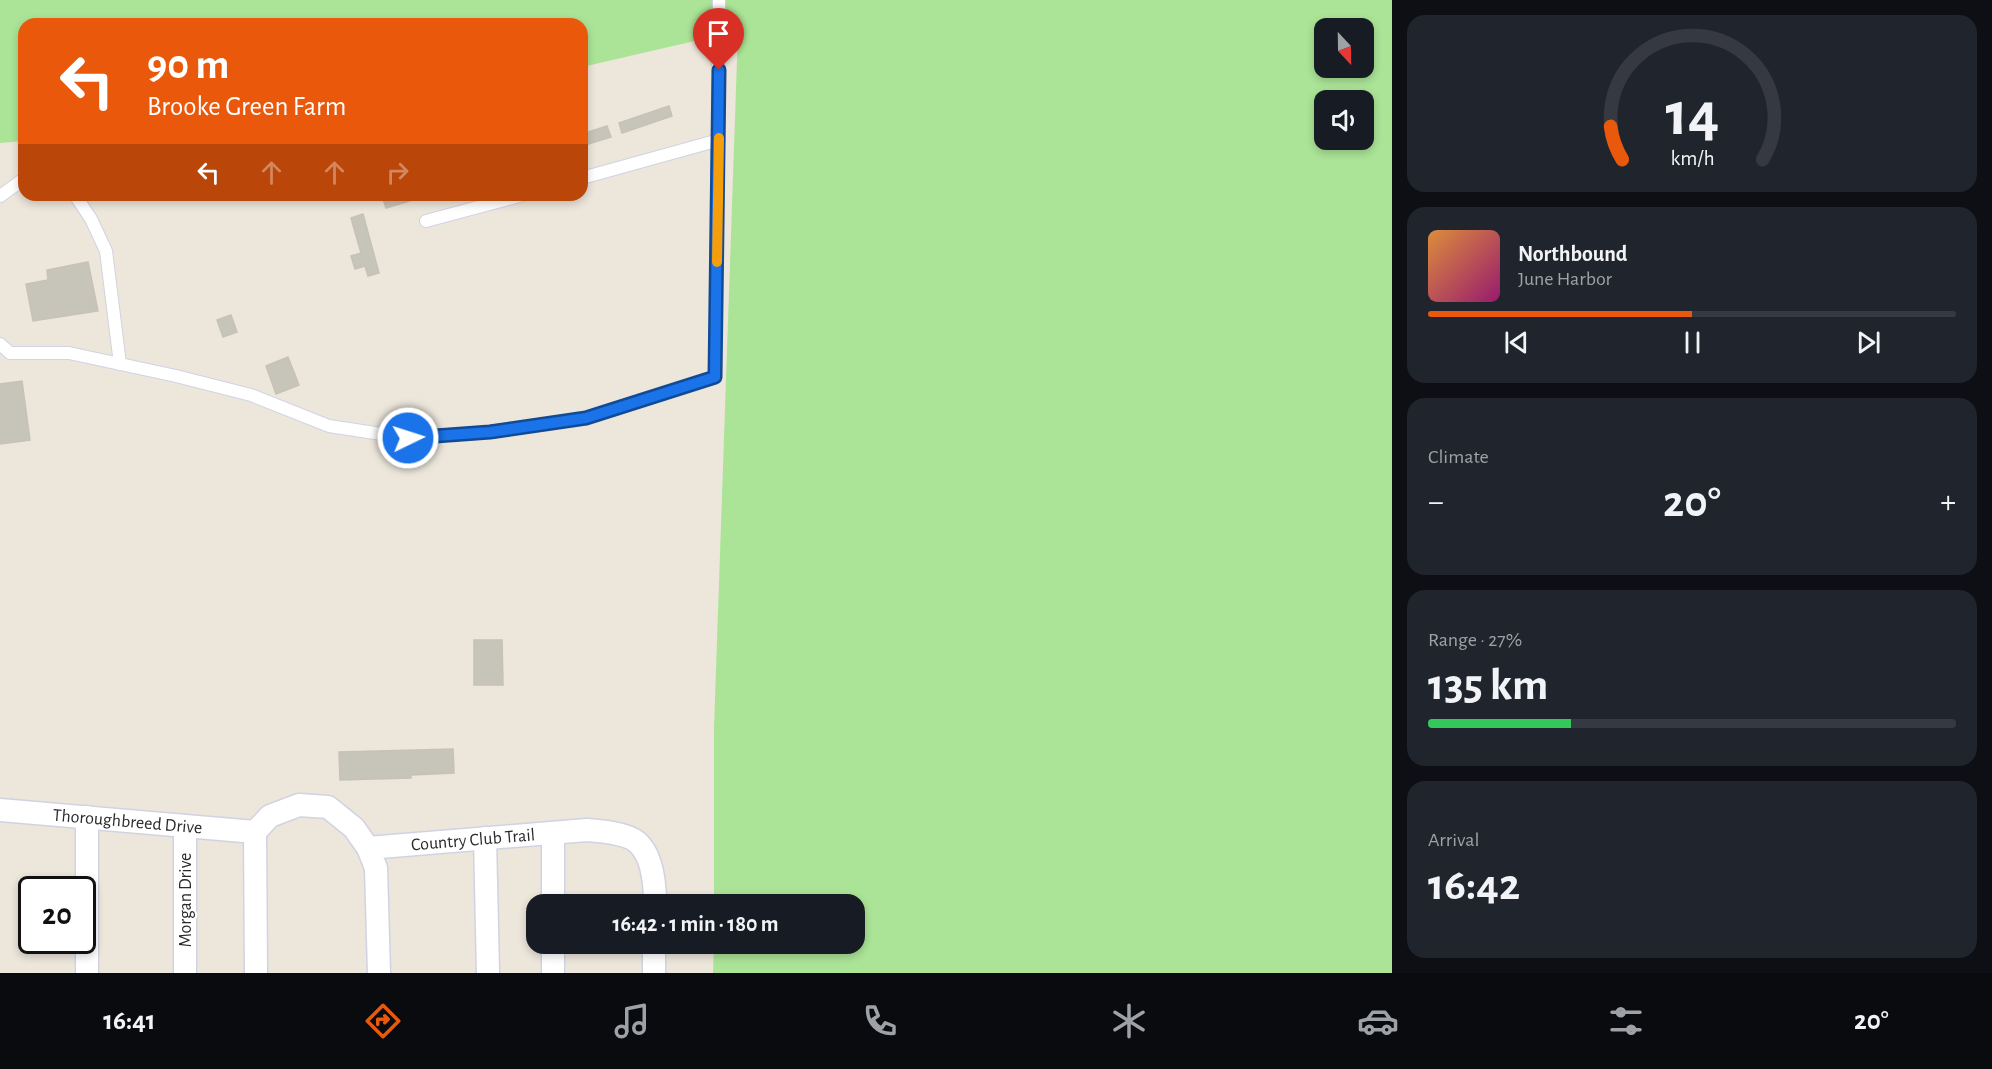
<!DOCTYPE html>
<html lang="en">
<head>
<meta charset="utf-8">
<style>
  body { margin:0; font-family:"Alegreya Sans",sans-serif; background:#20242c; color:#f1f3f6; height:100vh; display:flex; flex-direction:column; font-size:22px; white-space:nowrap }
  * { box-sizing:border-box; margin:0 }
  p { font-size:20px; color:#9ea1a6 }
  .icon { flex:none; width:33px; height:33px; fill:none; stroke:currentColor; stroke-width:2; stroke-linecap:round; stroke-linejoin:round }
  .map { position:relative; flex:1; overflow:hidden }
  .sheet { display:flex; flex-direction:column; gap:15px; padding:15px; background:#0d0f14; width:600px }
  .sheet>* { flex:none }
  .top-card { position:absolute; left:18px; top:18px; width:570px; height:183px; border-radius:18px; box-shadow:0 3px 9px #0003; background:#ea580c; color:#fff; overflow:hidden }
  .needle { width:39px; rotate:158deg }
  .buttons { position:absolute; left:1314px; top:18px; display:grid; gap:12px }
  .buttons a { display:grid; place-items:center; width:60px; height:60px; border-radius:12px; background:#171b24; box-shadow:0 3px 9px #0003; font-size:30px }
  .speed { position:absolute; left:18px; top:876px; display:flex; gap:12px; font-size:30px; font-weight:700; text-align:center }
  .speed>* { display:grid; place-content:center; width:78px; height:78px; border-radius:50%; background:#171b24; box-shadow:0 3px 9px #0003; line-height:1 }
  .speed .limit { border:3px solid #111; border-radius:9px; background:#fff; color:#111 }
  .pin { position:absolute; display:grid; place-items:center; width:51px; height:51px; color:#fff; margin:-62px -26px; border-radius:50% 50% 50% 0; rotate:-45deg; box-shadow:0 0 6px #0007 }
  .pin .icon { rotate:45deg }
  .me { position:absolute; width:66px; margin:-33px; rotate:86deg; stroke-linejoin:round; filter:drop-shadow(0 0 4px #0008) }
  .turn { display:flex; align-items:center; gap:21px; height:126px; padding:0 30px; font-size:27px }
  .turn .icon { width:78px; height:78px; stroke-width:2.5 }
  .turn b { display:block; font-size:42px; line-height:51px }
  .lanes { display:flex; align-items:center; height:57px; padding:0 30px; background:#0003; justify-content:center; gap:30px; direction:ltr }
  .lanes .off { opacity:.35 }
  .big { font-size:45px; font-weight:700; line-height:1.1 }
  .sheet .tile { flex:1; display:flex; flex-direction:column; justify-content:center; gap:9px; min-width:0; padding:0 21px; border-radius:18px; background:#20242c }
  .sheet .dial { align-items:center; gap:0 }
  .dial svg { height:156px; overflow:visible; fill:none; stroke:#363941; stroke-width:7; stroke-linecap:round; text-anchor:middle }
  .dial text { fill:#f1f3f6; stroke:none }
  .song { display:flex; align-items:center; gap:18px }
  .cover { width:72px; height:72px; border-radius:9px; background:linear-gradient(135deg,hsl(30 70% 55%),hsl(320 70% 35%)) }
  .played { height:6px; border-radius:3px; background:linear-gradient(90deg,#ea580c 50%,#363941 50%) }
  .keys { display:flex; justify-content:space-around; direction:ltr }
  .heat { display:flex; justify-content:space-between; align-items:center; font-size:33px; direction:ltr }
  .charge { height:9px; border-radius:4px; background:linear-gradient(90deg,#34c759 27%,#363941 0) }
  .trip { position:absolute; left:526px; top:894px; width:339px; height:60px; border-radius:18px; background:#171b24; box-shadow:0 3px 9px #0003; font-weight:700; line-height:60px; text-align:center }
  .menu { display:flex; height:96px; justify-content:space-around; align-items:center; background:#090b0e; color:#9ea1a6 }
  .menu .icon { width:42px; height:42px }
  .menu .current { color:#ea580c }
  .menu b { font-size:27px; color:#f1f3f6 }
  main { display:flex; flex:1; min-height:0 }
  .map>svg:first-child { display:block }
  .green { fill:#abe497; fill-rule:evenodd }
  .building { fill:#c7c4ba; stroke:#c7c2b5; stroke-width:1.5 }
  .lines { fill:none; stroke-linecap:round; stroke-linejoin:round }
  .service-casing { stroke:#d1d3e3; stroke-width:14 }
  .minor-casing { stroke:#d1d3e3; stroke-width:25 }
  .service { stroke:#fff; stroke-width:12 }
  .minor { stroke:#fff; stroke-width:22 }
  .route-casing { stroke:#114b97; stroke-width:15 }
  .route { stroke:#1a73e8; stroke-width:10 }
  .slow { stroke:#f59e0b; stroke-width:10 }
  .labels { text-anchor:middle; stroke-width:4.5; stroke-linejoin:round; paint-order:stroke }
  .street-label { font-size:18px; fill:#2a2a2a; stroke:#fff }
</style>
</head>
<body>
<main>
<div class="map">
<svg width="1392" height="973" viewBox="0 0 1392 973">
  <rect width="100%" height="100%" fill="#ece6db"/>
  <path class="green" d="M0,0h1392v973h-679l1,-29h141v-40h-141v-176l24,-697 -156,36v-43h-558v117l-24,2zM1324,28h40v40h-40zM1324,100h40v40h-40z"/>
  <g class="building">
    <path d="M669,106l3,10 -50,17 -3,-10z"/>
    <path d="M607,126l4,11 -29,9v-12z"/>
    <path d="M395,195h34l-43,13 -3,-9z"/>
    <path d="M363,214l16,59 -11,3 -3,-10 -10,3 -4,-13 10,-3 -10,-35z"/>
    <path d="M88,262l10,49 -65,10 -7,-37 22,-4 -1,-10z"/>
    <path d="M231,315l6,17 -14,5 -6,-17z"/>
    <path d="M288,357l11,28 -23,9 -10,-28z"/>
    <path d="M22,381l8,59 -30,4v-60z"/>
    <path d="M474,640h28l1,45h-29z"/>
    <path d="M453,749l1,24 -43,2v3l-71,2 -1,-28z"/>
  </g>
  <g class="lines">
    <defs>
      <g id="service">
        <path d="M582,178l137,-38"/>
        <path d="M75,195l16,24 15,32 14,113"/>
        <path d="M0,196l21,-15 3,-1"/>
        <path d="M426,221l97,-26"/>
        <path d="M0,344l10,9h59l107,23 75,19 78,31 79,12 82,-6 96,-14 129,-41 4,-377"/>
      </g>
      <g id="minor">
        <path id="s1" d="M0,810l255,22"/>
        <path d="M185,826v147"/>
        <path d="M553,833v71"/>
        <path d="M485,838l3,135"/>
        <path d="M553,944v29"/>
        <path d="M87,973v-156"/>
        <path d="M256,973l-1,-141 15,-16 29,-11 29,2 26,21 14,20"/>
        <path id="s2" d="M379,973l-3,-105 -8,-20 219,-18c14,1 39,3 50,12 16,14 18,43 18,62"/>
        <path d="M654,973v-29"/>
      </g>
    </defs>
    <use href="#service" class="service-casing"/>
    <use href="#minor" class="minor-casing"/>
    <use href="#service" class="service"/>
    <use href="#minor" class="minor"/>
  </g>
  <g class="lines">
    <defs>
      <path id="route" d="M408,438l82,-6 96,-14 129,-41 4,-307"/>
    </defs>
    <use href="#route" class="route-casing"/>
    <use href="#route" class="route"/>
    <path class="slow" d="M717,262l2,-124"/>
  </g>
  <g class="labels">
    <g class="street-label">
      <text dy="6" stroke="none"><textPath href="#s1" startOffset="128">Thoroughbreed Drive</textPath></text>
      <text dy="6" stroke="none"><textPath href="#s2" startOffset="232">Country Club Trail</textPath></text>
      <text transform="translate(185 900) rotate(-90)" y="6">Morgan Drive</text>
    </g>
  </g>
</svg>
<div class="buttons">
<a><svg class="needle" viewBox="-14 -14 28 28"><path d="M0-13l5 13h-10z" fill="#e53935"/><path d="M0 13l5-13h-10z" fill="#9ea1a6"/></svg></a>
<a><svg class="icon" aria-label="sound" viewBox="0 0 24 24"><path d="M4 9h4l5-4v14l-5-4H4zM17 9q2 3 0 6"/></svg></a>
</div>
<div class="speed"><div class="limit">20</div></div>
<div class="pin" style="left:719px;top:70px;background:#d93025"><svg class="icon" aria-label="arrive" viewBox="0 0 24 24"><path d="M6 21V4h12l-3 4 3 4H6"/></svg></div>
<svg class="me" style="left:408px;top:438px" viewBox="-20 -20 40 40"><circle r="17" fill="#1a73e8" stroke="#fff" stroke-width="3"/><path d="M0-11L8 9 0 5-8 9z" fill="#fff"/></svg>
<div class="trip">16:42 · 1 min · 180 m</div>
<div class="top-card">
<div class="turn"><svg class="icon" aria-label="left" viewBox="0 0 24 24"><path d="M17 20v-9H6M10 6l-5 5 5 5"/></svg><div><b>90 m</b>Brooke Green Farm</div></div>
<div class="lanes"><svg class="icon" aria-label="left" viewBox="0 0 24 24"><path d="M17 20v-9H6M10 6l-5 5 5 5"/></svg><svg class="icon off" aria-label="ahead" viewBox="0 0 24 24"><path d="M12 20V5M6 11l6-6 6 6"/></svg><svg class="icon off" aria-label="ahead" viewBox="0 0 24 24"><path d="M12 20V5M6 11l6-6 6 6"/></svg><svg class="icon off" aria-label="right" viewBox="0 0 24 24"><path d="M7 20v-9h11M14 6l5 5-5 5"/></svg></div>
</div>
</div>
<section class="sheet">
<div class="tile dial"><svg viewBox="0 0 100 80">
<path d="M14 69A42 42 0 1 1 86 69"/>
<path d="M14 69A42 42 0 0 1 8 52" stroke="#ea580c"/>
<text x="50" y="56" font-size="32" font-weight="700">14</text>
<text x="50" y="72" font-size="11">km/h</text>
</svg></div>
<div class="tile">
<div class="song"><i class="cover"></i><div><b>Northbound</b><p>June Harbor</p></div></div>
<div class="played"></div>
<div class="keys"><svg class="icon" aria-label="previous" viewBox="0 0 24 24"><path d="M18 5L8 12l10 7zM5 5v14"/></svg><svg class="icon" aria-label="pause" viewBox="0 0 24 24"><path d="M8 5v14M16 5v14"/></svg><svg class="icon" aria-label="next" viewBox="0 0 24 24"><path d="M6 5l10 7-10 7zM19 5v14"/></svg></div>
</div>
<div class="tile"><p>Climate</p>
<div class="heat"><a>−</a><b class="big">20°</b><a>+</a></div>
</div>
<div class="tile"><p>Range · 27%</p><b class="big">135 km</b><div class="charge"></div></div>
<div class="tile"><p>Arrival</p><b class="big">16:42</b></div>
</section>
</main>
<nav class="menu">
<b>16:41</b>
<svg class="icon current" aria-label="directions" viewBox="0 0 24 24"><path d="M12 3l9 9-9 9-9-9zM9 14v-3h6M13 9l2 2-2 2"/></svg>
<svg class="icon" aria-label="music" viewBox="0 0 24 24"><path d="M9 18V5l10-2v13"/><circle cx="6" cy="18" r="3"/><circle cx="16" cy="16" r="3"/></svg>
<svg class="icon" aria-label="phone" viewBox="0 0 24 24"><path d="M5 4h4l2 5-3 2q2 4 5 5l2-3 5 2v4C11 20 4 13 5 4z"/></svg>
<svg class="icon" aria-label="climate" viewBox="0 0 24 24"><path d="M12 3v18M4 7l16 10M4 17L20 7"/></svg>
<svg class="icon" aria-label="car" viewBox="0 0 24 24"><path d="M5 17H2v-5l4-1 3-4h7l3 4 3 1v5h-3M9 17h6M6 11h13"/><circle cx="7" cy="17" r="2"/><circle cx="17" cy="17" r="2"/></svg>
<svg class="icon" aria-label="filters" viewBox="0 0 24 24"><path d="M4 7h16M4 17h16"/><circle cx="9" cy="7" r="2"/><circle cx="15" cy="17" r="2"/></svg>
<b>20°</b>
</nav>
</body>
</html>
